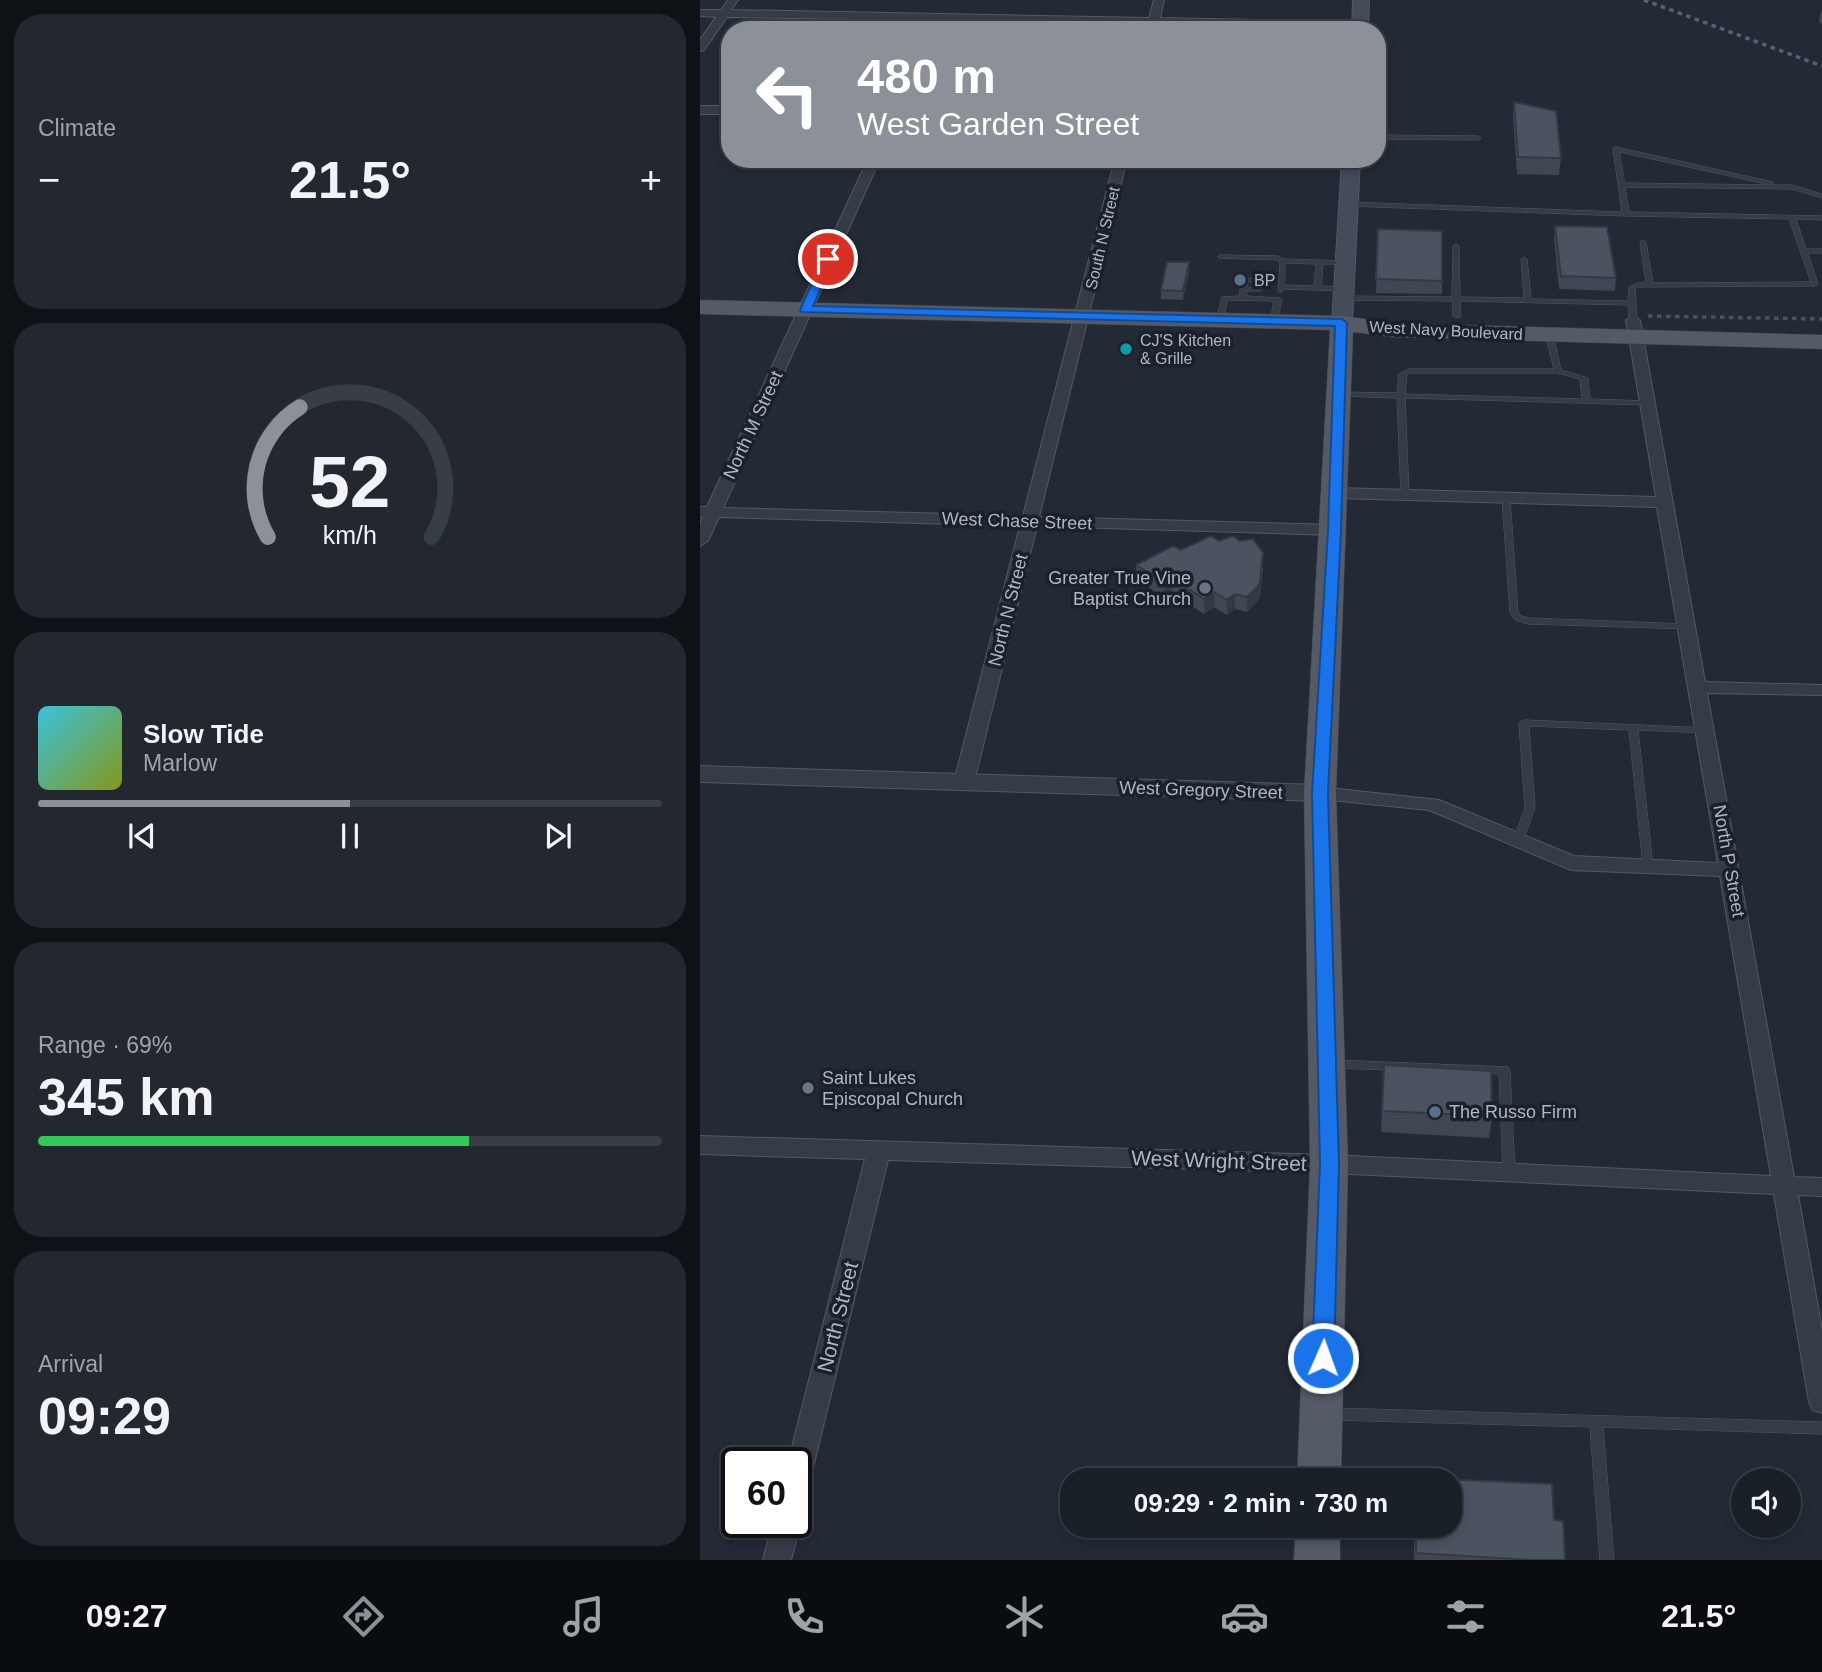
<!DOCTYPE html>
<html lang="en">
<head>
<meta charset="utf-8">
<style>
  body { margin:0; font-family:Arial,sans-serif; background:#232830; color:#f1f3f6; height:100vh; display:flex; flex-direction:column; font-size:26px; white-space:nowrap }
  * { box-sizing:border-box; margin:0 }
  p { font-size:23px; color:#9fa3a8 }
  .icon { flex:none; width:38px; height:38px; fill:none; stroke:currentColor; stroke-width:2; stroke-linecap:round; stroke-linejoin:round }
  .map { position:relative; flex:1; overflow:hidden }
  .side { display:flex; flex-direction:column; gap:14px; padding:14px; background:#0e1216; width:700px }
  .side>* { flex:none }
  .top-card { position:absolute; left:21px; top:21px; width:665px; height:147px; border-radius:28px; box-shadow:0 4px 10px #0003,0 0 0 2px #383e45; background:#8c9099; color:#fff; overflow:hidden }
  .controls { position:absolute; left:1031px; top:1468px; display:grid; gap:14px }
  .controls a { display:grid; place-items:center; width:70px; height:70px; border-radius:50%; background:#1a2028; box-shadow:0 4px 10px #0003,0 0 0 2px #383e45; font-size:35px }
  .speed { position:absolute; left:21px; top:1447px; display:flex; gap:14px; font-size:35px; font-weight:700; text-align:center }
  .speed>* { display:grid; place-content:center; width:91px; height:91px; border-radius:50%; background:#1a2028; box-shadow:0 4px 10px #0003,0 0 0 2px #383e45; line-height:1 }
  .speed .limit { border:4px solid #111; border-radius:10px; background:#fff; color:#111 }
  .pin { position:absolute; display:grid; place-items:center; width:60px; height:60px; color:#fff; margin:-30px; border:4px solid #fff; border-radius:50%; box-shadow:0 2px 7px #0007 }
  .me { position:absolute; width:77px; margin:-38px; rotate:2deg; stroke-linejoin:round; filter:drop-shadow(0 0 5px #0008) }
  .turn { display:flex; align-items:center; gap:24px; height:147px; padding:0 21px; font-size:32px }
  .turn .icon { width:91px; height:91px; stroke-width:2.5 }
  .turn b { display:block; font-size:49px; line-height:60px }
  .big { font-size:52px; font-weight:700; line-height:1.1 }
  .side .tile { flex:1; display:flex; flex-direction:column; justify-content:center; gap:10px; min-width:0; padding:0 24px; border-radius:28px; background:#232830 }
  .side .dial { align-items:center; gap:0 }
  .dial svg { height:182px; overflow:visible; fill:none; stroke:#383e45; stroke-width:7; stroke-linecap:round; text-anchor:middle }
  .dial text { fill:#f1f3f6; stroke:none }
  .song { display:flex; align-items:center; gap:21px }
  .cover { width:84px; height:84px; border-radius:10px; background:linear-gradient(135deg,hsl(190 70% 55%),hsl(70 70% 35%)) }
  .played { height:7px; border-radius:4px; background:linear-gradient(90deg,#8c9099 50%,#383e45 50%) }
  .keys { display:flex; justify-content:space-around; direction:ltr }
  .heat { display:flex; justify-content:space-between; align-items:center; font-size:38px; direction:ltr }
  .charge { height:10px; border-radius:5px; background:linear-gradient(90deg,#34c759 69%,#383e45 0) }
  .trip { position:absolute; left:360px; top:1468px; width:402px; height:70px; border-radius:28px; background:#1a2028; box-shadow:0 4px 10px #0003,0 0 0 2px #383e45; font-weight:700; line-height:70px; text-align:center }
  .menu { display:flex; height:112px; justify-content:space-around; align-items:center; background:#0a0d10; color:#9fa3a8 }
  .menu .icon { width:49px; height:49px }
  .menu .on { color:#8c9099 }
  .menu b { font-size:32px; color:#f1f3f6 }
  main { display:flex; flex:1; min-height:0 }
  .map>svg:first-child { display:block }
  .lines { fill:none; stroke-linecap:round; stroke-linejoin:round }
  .service-casing { stroke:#535964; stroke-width:1 }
  .minor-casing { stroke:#535964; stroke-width:2 }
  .tertiary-casing { stroke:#535964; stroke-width:2 }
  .secondary-casing { stroke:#535964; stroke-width:2 }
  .primary-casing { stroke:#3f454f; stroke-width:1 }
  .path { stroke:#465458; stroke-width:3.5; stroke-dasharray:4.5 4.5; stroke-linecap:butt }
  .service { fill:#363c46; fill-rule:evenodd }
  .minor { fill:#363c46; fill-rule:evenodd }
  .tertiary { fill:#363c46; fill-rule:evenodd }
  .secondary { fill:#444b59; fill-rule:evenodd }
  .primary { fill:#545a66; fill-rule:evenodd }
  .rail { stroke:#5a616f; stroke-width:3.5; stroke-dasharray:4.5 4.5; stroke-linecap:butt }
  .wall { fill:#404753 }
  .shaded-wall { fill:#343a44 }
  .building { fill:#4b5361; stroke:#343a44; stroke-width:2 }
  .route { fill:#1a73e8; stroke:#114b97; stroke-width:2 }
  .service-dot { fill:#5c6f8a; stroke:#1b212b; stroke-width:2.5 }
  .culture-dot { fill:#0f9aa8; stroke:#1b212b; stroke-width:2.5 }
  .worship-dot { fill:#6b7280; stroke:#1b212b; stroke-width:2.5 }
  .labels { text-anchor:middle; stroke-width:7; stroke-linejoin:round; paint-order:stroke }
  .far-street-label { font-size:16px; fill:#b0b6c2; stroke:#1b212b }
  .far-poi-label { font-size:16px; fill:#b0b6c2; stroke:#1b212b; text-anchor:start }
  .street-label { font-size:18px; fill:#b0b6c2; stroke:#1b212b }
  .poi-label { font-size:18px; fill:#b0b6c2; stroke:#1b212b; text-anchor:start }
  .near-street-label { font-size:21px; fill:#b0b6c2; stroke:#1b212b }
</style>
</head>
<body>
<main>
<section class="side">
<div class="tile"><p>Climate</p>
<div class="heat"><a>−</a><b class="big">21.5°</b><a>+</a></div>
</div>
<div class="tile dial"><svg viewBox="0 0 100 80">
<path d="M14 69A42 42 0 1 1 86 69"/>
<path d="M14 69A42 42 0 0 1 28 12" stroke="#8c9099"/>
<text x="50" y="56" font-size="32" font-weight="700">52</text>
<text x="50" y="72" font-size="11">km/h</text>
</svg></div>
<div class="tile">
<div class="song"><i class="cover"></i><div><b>Slow Tide</b><p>Marlow</p></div></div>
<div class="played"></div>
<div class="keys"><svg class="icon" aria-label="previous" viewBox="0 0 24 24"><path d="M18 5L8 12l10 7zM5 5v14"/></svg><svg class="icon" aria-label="pause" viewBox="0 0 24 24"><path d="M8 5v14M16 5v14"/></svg><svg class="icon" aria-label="next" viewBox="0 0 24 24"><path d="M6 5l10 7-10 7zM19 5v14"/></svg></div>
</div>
<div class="tile"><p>Range · 69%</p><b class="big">345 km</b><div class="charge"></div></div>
<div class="tile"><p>Arrival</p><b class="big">09:29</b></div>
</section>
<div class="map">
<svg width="1122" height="1560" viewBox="0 0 1122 1560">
  <rect width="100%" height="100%" fill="#232a35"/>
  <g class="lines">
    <defs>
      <g id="service">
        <path d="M677,135l101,1 3,2 -3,2 -101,-1z"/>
        <path d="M916,147l157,35 1,1 -3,2h21l30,9v4l-30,-9 -167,-2 4,25 193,4v4l-26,-1 10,30h16v4h-14l10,31 -3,2 -176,1 -4,2 2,31 -4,2 -4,-2v-15l-169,-4 1,15 -4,2 -4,-2v-15l-109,-1 -4,-2 4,-2 108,1 1,-51 3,-2 3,2 1,51 64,1 -3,-39 3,-2 3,2 4,40 97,2 1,-14 9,-4h8l-6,-41 3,-2 3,2 7,41 158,-1 -22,-63 -163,-3 -278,-10 -3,-2 3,-2 274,10 -9,-63zM920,152l151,33 -146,-2z"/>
        <path d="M521,255l57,1 6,3 64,2 1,1 -3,2h-23l-2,22 23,1 3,2 -3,2 -60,-2 -2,3h-4l2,-30 -3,-2 -58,-2 -1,-1zM586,263l30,1 -2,22 -29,-1z"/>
        <path d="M560,278l3,2 -1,1 -15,1v5l14,2v2h-15v5l34,2 2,1 -5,24h-6l-1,-2 4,-20 -47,-1 -3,20 -1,2h-6l-1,-2 6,-23 17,-1 3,-17z"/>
        <path d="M846,332h6l1,2 8,36 27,8 2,21 58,2 4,2 -4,2 -243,-7 4,97 -4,2 -4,-2 -4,-97 -58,-2 -4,-2 4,-2 58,1 2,-19 10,-5h145l-9,-35zM710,373h148l22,6 2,20 -177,-5 2,-19z"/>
        <path d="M803,496h6l1,2 8,115 3,3 8,2 158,6 3,1 1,2 -1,2 -162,-5 -13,-4 -5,-7 -8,-115z"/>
        <path d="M824,720l185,8 2,2 -2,2 -3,1 -68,-3 15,136 -1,2 -4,1 -5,-3 -14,-136 -100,-4 6,82 -12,33 -5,3 -4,-1 -1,-2 12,-33 -6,-85z"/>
        <path d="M634,1060l174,7 2,3 5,102 -2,3 -4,1 -4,-1 -2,-3 -4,-98 -165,-6 -4,-1 -2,-3 2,-3z"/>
        <path d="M632,1408l490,14v12l-219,-7 11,133h-14l-10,-133 -258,-7 -5,-2 -2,-4 2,-4z"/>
      </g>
      <g id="minor">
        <path d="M28,0h10l-7,10 418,8 5,-18h10l-4,18 200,4 6,3 -6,3 -201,-3 -1,5h-12l2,-6 -421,-7 -23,33 -4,1v-11l16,-23 -16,-1v-6h21z"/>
        <rect x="0" y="106" width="30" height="8"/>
        <path d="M168,159h12l-157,349 300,8 92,-357h12l-88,358 295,8 8,5 -8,5 -297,-9 -63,256 -3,4h-14l-3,-4 66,-256 -301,-9 -11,24 -8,5v-23l3,-6h-3v-10h7z"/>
        <path d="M933,316l7,4 65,362 117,3v10l-115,-2 87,484 28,1v18l-24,-1 24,135v83l-9,-3 -4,-8 -35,-208 -445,-21 -441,-13 -79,324 -4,8 -9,4v-33h-8l77,-304 -165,-5v-18l629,19 442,21 -51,-300 -149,-6 -142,-60 -109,-11 -7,-2 -3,-4 3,-4 7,-2 119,13 135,56 144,7 -61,-356 -321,-9 -8,-5 8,-5 320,9 -30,-177z"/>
        <path d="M96,1513l5,9 -10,38h-28l10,-38h23z"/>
      </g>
      <path id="tertiary" d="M0,766l620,19 9,2 3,6 -3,6 -9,2 -620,-19z"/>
      <g id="secondary">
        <path d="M653,0h16l-1,30h-16z"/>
        <path d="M642,159h18l-8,164 -3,4h-14l-3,-4z"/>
      </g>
      <g id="primary">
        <path d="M0,300l642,16 51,7 429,12v14l-429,-12 -40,-5 -17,461 12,371 -7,316h-44l13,-316 -6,-371 26,-463 -630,-16z"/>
        <path d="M596,1526h44v34h-46z"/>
      </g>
    </defs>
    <use href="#service" class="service-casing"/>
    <use href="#minor" class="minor-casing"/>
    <use href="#tertiary" class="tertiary-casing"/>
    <use href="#secondary" class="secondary-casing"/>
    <use href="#primary" class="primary-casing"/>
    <path class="path" d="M948,316l174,3"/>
    <use href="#service" class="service"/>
    <use href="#minor" class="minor"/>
    <use href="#tertiary" class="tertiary"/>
    <use href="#secondary" class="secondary"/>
    <use href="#primary" class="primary"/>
    <path class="rail" d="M944,0l178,66"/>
  </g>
  <g class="wall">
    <path d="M1121,11h1v13l-3,-2z"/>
    <path d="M814,102l47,56 -2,17 -42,-1 -4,-56z"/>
    <path d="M855,226l61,52 -1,13 -56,-2 -5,-50z"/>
    <path d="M678,229l64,52v13l-66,-1z"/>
    <path d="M489,262v9l-6,29 -22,-1v-9z"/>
    <path d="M519,541l44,27 -3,29 -3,5 -10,10 -12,-3 -8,6 -13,-8 -10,7 -32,-21 -8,4 -28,-17v-15l45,-15z"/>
    <path d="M684,1065l108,51 -3,22 -108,-6z"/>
    <path d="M854,1520l11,40h-151v-34h37z"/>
  </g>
  <g class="shaded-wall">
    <path d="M489,262v9l-6,29v-9z"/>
    <path d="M563,553l-3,44 -3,5 -10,10v-15z"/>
    <path d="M472,578v15l-8,4v-15z"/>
    <path d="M514,592v15l-10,7v-15z"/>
    <path d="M535,594v15l-8,6v-15z"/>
  </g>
  <g class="building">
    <path d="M814,102l42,9 5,47 -43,-1z"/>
    <path d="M855,226l52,1 9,51 -55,-2z"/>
    <path d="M678,229l64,2v50l-66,-2z"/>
    <path d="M467,262h22l-6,29 -22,-1z"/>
    <path d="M511,536l8,5 14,-5 7,5 13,-2 10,14 -3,29 -3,5 -10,10 -12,-3 -8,6 -13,-8 -10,7 -32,-21 -8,4 -28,-17 37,-19 8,4z"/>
    <path d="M684,1065l107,6 1,45 -110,-5z"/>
    <path d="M715,1478l137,6 2,36 9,1 2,39h-33l-116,-7v-27h35v-46h-36z"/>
  </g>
  <path class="route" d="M128,256l6,3 -21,47 529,13 5,4 -6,207 -13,263 11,371 -5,194 -4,6 -7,3 -7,-3 -4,-6 8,-194 -8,-371 16,-263 7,-204 -533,-14 -2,-2 23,-51z"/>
  <g class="service-dot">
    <circle cx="540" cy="280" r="7"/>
    <circle cx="735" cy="1112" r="7"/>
  </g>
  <circle class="culture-dot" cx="426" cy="349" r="7"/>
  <g class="worship-dot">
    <circle cx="505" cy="588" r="7"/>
    <circle cx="108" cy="1088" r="7"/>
  </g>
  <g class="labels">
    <g class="far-street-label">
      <text transform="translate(402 238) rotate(-77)" y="6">South N Street</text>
      <text transform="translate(746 330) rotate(3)" y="6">West Navy Boulevard</text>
    </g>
    <g class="far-poi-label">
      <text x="554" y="286">BP</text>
      <text x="440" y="346">CJ'S Kitchen<tspan x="440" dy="18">&amp; Grille</tspan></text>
    </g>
    <g class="street-label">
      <text transform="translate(53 425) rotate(-65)" y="6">North M Street</text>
      <text transform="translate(317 521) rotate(2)" y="6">West Chase Street</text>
      <text transform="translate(308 610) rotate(-76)" y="6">North N Street</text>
      <text transform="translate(501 790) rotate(2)" y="6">West Gregory Street</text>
      <text transform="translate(1029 861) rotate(80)" y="6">North P Street</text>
    </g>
    <g class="poi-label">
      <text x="491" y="584" text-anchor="end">Greater True Vine<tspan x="491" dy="21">Baptist Church</tspan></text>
      <text x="122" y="1084">Saint Lukes<tspan x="122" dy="21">Episcopal Church</tspan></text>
      <text x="749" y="1118">The Russo Firm</text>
    </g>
    <g class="near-street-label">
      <text transform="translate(519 1161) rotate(2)" y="7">West Wright Street</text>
      <text transform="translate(138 1317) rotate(-76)" y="7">North Street</text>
    </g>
  </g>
</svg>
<div class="controls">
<a><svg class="icon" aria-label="sound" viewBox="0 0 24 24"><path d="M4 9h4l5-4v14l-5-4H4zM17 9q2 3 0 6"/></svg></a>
</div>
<div class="speed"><div class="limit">60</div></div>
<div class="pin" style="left:128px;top:259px;background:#d93025"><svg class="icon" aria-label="arrive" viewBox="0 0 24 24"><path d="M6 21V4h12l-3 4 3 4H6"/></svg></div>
<svg class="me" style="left:623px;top:1358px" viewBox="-20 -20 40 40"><circle r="17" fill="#1a73e8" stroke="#fff" stroke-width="3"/><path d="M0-11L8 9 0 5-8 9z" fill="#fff"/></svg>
<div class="trip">09:29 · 2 min · 730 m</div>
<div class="top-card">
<div class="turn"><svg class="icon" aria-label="left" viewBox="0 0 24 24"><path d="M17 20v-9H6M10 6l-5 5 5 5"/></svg><div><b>480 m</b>West Garden Street</div></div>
</div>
</div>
</main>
<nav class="menu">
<b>09:27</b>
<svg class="icon on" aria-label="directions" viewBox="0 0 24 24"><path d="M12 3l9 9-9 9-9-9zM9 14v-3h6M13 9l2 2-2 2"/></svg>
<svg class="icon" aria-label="music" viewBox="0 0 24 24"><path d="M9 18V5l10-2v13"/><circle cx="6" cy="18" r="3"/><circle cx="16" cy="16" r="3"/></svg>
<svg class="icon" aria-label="phone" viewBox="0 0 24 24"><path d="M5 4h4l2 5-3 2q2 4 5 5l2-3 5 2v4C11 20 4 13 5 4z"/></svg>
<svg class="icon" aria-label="climate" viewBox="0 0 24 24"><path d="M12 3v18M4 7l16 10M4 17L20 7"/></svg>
<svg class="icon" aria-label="car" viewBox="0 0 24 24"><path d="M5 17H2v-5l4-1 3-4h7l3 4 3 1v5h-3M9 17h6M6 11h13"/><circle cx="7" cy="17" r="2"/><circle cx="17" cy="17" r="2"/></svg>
<svg class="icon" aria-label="filters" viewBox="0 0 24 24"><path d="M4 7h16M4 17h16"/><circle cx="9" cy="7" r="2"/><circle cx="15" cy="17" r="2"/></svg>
<b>21.5°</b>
</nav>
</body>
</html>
